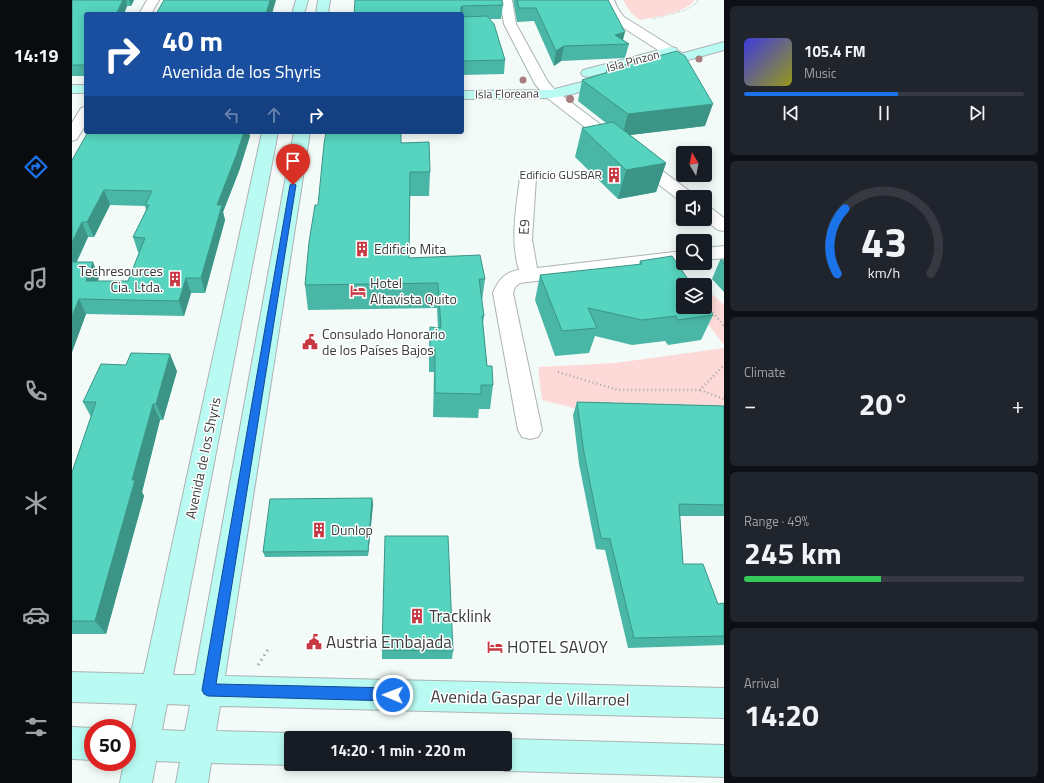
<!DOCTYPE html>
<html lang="en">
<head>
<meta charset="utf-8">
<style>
  body { margin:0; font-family:"Titillium Web",sans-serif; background:#20242c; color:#f1f3f6; height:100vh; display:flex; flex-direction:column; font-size:15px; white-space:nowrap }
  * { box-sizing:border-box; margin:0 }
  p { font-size:13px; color:#9ea1a6 }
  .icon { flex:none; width:22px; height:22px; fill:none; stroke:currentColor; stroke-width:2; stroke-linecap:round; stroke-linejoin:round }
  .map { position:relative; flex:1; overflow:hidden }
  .side { display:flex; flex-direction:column; gap:6px; padding:6px; background:#0d0f14; width:320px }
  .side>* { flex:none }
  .guide { position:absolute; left:12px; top:12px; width:380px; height:122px; border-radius:4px; box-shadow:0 2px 10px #0003; background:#1a4fa0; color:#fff; overflow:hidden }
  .needle { width:26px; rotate:350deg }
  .fabs { position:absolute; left:604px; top:146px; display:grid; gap:8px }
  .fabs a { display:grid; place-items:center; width:36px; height:36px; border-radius:4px; background:#171b24; box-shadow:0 2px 10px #0003; font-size:20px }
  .speed { position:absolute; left:12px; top:719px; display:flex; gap:8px; font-size:20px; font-weight:700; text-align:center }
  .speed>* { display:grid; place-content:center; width:52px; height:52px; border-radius:50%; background:#171b24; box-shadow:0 2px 10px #0003; line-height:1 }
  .speed .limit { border:6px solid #d22; background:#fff; color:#111 }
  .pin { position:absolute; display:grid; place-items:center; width:34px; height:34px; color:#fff; margin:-41px -17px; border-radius:50% 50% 50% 0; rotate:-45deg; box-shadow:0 0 4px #0007 }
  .pin .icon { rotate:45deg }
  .me { position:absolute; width:44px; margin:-22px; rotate:271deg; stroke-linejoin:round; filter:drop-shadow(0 0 3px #0008) }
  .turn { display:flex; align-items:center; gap:14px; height:84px; padding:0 12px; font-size:18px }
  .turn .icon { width:52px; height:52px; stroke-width:2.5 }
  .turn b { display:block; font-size:28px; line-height:34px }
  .lanes { display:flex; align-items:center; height:38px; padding:0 12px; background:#0003; justify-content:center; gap:20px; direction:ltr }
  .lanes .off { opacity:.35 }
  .big { font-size:30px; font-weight:700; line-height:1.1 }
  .side .card { flex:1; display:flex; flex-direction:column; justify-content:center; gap:6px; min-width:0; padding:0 14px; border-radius:6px; background:#20242c }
  .side .dial { align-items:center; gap:0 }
  .dial svg { height:104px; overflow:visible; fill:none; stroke:#363941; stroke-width:7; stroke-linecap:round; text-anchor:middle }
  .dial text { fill:#f1f3f6; stroke:none }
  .song { display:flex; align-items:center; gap:12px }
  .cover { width:48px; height:48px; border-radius:6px; background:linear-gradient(135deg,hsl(240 70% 55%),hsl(60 70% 35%)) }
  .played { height:4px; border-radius:2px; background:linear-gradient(90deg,#1a73e8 55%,#363941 55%) }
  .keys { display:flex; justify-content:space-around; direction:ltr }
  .heat { display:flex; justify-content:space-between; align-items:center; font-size:22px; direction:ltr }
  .charge { height:6px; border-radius:3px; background:linear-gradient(90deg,#34c759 49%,#363941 0) }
  .trip { position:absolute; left:212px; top:731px; width:228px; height:40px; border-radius:4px; background:#171b24; box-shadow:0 2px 10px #0003; font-weight:700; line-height:40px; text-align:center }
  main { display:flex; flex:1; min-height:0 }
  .dock { display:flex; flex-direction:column; width:72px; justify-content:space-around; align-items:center; background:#090b0e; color:#9ea1a6 }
  .dock .icon { width:28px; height:28px }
  .dock .on { color:#1a73e8 }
  .dock b { font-size:18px; color:#f1f3f6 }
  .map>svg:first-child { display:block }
  .green { fill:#fddad8 }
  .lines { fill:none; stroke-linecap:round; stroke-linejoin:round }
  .street-casing { stroke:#acb3b2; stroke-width:2 }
  .secondary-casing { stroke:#acb3b2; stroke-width:2 }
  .path-far2 { stroke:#a5aaa9; stroke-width:1.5; stroke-dasharray:0.5 2; stroke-linecap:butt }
  .path-far1 { stroke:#a5aaa9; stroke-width:2.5; stroke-dasharray:1 3; stroke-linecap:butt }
  .path { stroke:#a5aaa9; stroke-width:3; stroke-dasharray:1.5 4; stroke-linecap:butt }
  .street { fill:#fff; fill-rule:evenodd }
  .secondary { fill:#b9fbf3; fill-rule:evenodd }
  .tree { fill:#a87e81 }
  .wall { fill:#4ab6a5; fill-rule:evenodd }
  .shaded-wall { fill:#3c9486 }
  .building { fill:#56d4c0; stroke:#3c9486 }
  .route { fill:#1a73e8; stroke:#114b97 }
  .labels { text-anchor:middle; stroke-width:3; stroke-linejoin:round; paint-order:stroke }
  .far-street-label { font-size:12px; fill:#3a3d3c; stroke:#fff }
  .far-poi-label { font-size:12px; fill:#3a3d3c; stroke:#fff; text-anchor:end }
  .street-label { font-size:14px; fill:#3a3d3c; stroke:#fff }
  .poi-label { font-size:14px; fill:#3a3d3c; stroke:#fff; text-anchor:start }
  .near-poi-label { font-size:17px; fill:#3a3d3c; stroke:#fff; text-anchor:start }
  .near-street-label { font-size:17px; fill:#3a3d3c; stroke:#fff }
</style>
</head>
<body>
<main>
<nav class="dock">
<b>14:19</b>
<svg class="icon on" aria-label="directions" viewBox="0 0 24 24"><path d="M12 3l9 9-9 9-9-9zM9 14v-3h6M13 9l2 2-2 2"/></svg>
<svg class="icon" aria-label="music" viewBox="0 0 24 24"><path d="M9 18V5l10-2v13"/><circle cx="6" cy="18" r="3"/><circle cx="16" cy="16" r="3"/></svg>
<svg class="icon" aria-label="phone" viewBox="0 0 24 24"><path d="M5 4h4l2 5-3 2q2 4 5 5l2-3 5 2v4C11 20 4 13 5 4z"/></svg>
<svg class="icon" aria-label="climate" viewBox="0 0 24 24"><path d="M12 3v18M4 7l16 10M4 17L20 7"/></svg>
<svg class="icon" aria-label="car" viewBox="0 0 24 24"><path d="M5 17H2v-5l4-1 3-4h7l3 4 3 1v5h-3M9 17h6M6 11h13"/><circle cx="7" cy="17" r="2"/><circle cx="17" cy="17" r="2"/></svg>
<svg class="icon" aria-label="filters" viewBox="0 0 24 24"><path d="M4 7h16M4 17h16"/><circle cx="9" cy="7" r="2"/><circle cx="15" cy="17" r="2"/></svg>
</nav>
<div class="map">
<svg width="652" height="783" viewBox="0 0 652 783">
  <rect width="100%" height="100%" fill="#f3fbf9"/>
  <g class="green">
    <path d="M551,0h71c-7,13 -40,17 -54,20l-9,-7z"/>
    <path d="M633,288l19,17v40l-29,-38h10z"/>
    <path d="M652,348v64l-150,-4 -32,-8 -4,-33 77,-4z"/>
  </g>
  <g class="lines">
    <defs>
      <g id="street">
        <path d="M75,0h12l-8,14h-12z"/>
        <path d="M428,0h12l4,24 32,58 8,9 136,102 2,4h-11v4h-3l-134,-104 -11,-13 -31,-60z"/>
        <path d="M530,0h12l4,9 6,8 61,38 2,3 -2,3h-10l-59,-38 -10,-13z"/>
        <path d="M14,107v17l-9,15 -5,2v-18l9,-15z"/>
        <path d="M456,173l6,2 2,3 -4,61 5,29 146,-17v12l-163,20 -5,4 -2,6 29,137 -4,7 -8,2 -8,-2 -4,-7 -25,-137c5,-13 12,-21 26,-23 -9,-30 -3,-61 1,-92l2,-3z"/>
        <path d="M633,207l6,1 13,10v13l-6,-1 -15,-11h2z"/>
        <path d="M652,246v12l-19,2v-12z"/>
      </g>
      <g id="secondary">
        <path d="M224,0h12l-4,14h-12z"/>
        <path d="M246,0h12l-2,14h-12z"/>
        <path d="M652,42v8l-68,19 -5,-1 -2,-3 2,-3z"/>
        <path d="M599,47l5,1 1,3 -1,3 -88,23 -5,-1 -2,-3 2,-3z"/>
        <path d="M537,75l5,1 2,3 -2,3 -45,13 -18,3 -89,1v-8l89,-1z"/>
        <rect x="0" y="85" width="14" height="8"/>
        <path d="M190,132h16l-105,543h22l99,-543h16l-85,544 499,12v30l-504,-12 -4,25 75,2 11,5h-11v26h2l-2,1 -80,-2 -3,20h-32l4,-21 -24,-1 -4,22h-32l4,-21h3v-33h5l5,-25 -65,-2v-30l72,2zM95,704l23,1 -5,26 -23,-1z"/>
        <path d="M0,727l21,1v32l-21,-1z"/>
        <path d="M433,739l219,6v32l-219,-6 -11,-5 -1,-2h12z"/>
      </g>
    </defs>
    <use href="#street" class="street-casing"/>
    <use href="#secondary" class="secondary-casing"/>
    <path class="path-far2" d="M581,19l33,-9 12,-8 -1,-2"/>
    <g class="path-far1">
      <path d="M633,303l19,23"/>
      <path d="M486,372l60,18h82l24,-25"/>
      <path d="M628,390l24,9"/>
    </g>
    <path class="path" d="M186,665l11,-17"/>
    <use href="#street" class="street"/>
    <use href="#secondary" class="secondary"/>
  </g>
  <g class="tree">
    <circle cx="627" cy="59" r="3.5"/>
    <circle cx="451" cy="80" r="3.5"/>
    <circle cx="498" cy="99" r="4"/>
  </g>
  <g class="wall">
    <path d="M0,0h62l-3,6h-4l-3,8h-38v62h-14z"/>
    <path d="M283,0l148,5 -2,14h-11l15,41 -1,14 -42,1v-61z"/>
    <path d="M441,0h95l15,40 6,4 -4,14 -64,3 -7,5 -20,-45 -17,1z"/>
    <path d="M534,70l99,56 -75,9 36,28 -10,29 -38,7 -43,-42 7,-29 24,-5 -28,-22 4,-21 24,-7z"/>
    <path d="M178,136l-11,35 -16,41 2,8 -20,73h-14l-7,23 -98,-2 -14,38v-192zM38,205l35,1 1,4 -13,27 5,15 1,1 -11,28h-30l1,-4 -22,-15 11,-25h6z"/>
    <path d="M329,143l29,29 -1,24h-19l-1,62 76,21 -3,22 2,15 -1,8 4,42 6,19 -3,24h-11l-1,9 -45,-1 1,-45h-5v-20l1,-25 8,1 -1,-20 -129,2 -3,-25 13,-80z"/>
    <path d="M648,260h4v32l-12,-13z"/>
    <path d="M568,261l73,54 -12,25 -33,5 -3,-4 -33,4 -37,-9 -6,17 -34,3 -20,-56 5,-25 99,-10z"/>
    <path d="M105,371l-14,49h-3l-18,72 2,4 -38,138h-34v-162l19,-55 -8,-15z"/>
    <path d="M505,402l147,4v110h-44l3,48 35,40 6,-1v42l-96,3 -23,-98 -9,-1 -17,-85 -6,-49z"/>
    <path d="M300,498l1,6 -5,52 -103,1 -2,-5z"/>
    <path d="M310,650l71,1 -1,8h-70z"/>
  </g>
  <g class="shaded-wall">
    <path d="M51,0h3l1,6 -3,8h-8z"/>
    <path d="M57,0h5l-3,6z"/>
    <path d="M198,0h6l-4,14h-6z"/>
    <path d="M391,6l-1,13v-5h-1v-7z"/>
    <path d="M553,32l-3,12 -7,-9z"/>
    <path d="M492,46l-3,15 -7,5 2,-15z"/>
    <path d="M14,62v10l-2,-7z"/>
    <path d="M641,104l-8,22 -83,10 6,-22z"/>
    <path d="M172,132h5l1,4 -11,35 -16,41 2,8 -20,73 -4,-15 16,-73z"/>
    <path d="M594,163l-10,29 -38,7 8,-29z"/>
    <path d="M32,190l6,15 -16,32 -7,-15z"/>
    <path d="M10,222l6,15 -16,34v-29z"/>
    <path d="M21,262l6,15 -7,19 -6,-15z"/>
    <path d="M114,278l5,15 -7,23 -5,-15z"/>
    <path d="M7,299l7,15 -14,38v-36z"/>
    <path d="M98,354l7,17 -14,49 -7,-16z"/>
    <path d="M81,404l7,16 -18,72 2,4 -38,138 -11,-13 37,-141z"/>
    <path d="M300,498l1,6 -5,52v-5z"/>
  </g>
  <g class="building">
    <path d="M0,0h51l-7,14h-30v48l-2,3h-12z"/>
    <path d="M92,0h106l-4,14h-110z"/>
    <path d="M283,0h147l1,5 -40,1 -2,1v7h-107z"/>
    <path d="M445,0h91l17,32 -10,3 14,9 -65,2 -8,5 -20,-43h-17z"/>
    <path d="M390,16l1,1 24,-1 7,8 11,36 -43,1z"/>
    <path d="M605,51l8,5 28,48 -85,10 -46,-34 27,-8 -3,-2z"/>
    <path d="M541,122l53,41 -40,7 -44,-42z"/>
    <path d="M16,132h156l-8,24 -19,49h5l-21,73h-15l-7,23 -100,-2 -7,17v-54h21l-7,19h42l17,-43 -12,-1 16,-32h-4l7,-14 -48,-1 -17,32h-5l-10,20v-82z"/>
    <path d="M254,132h75v11l28,-1 1,30h-20l-1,86 71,-3 5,24h-6l5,37h-2l5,50h5l1,19h-12v9l-46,-1v-45h-5v-21l11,1 -3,-45 -133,2 4,-43 6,-37h3l6,-61z"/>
    <path d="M600,256l20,29h-9v22h22v-4l8,12 -35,5 -2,-4 -34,4 -54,-12 9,20 -35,3 -22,-56 102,-11 -2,-3z"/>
    <path d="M648,260h4v4z"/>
    <path d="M59,353l39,1 -14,50h-3l-21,76h3l-40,141h-23v-149l24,-70h-13l18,-38 25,1z"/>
    <path d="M505,402l147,4v99l-45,-1 4,60h20l15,40 6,-1v33l-90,2 -24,-99 -9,-1 -17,-85z"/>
    <path d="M300,498l-4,53 -105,1 7,-53z"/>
    <path d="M313,536h63l5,115 -71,-1z"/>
  </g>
  <path class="route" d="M221,183l3,2 -80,499 177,4 5,2 2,5 -2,4 -5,2 -185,-5 -4,-2 -2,-4 88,-505z"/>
  <defs>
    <symbol id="building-bare" viewBox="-9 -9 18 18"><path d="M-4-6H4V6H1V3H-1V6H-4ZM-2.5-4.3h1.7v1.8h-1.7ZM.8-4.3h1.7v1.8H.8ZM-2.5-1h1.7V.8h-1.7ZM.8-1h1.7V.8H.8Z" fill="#c83843" stroke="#fff" stroke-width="2.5" paint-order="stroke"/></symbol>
    <symbol id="hotel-bare" viewBox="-9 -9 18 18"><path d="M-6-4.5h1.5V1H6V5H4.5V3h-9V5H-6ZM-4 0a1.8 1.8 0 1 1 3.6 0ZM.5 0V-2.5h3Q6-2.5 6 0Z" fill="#c83843" stroke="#fff" stroke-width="2.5" paint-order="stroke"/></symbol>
    <symbol id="civic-bare" viewBox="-9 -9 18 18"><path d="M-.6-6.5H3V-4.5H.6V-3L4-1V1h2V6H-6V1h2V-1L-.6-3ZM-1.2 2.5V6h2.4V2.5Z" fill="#c83843" stroke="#fff" stroke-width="2.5" paint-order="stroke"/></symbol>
  </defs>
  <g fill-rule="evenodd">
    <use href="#building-bare" x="531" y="164" width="22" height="22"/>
    <use href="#building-bare" x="279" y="238" width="22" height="22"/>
    <use href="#building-bare" x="92" y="268" width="22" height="22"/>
    <use href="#hotel-bare" x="275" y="280" width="22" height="22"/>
    <use href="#civic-bare" x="227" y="331" width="22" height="22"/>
    <use href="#building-bare" x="236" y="519" width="22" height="22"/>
    <use href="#building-bare" x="334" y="605" width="22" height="22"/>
    <use href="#civic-bare" x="231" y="631" width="22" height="22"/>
    <use href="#hotel-bare" x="412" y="636" width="22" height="22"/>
  </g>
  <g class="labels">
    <g class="far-street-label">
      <text transform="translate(561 61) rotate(-15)" y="4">Isla Pinzon</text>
      <text transform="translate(435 94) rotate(-1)" y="4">Isla Floreana</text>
    </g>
    <g class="far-poi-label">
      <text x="530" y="179">Edificio GUSBAR</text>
    </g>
    <g class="street-label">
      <text transform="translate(452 227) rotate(-87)" y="5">E9</text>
      <text transform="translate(131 458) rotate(-78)" y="5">Avenida de los Shyris</text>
    </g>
    <g class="poi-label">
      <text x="302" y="254">Edificio Mita</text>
      <text x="91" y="276" text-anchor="end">Techresources<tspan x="91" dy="16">Cia. Ltda.</tspan></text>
      <text x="298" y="288">Hotel<tspan x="298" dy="16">Altavista Quito</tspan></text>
      <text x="250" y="339">Consulado Honorario<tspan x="250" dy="16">de los Países Bajos</tspan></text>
      <text x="259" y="535">Dunlop</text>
    </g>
    <g class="near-poi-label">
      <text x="357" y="622">Tracklink</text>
      <text x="254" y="648">Austria Embajada</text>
      <text x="435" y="653">HOTEL SAVOY</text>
    </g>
    <g class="near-street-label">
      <text transform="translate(458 698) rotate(1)" y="6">Avenida Gaspar de Villarroel</text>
    </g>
  </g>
</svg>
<div class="fabs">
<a><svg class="needle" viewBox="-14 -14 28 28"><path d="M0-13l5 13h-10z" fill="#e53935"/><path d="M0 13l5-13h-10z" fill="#9ea1a6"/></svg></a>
<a><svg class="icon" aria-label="sound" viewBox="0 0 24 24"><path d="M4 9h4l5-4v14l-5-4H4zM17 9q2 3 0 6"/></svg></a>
<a><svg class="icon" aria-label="search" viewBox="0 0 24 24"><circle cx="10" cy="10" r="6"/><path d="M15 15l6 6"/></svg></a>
<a><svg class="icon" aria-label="layers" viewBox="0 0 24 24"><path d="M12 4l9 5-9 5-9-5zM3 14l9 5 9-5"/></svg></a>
</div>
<div class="speed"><div class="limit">50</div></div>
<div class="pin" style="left:221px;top:185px;background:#d93025"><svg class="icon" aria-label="arrive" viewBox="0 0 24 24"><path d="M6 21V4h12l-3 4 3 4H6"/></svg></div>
<svg class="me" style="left:321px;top:695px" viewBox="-20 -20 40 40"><circle r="17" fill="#1a73e8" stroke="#fff" stroke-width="3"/><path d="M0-11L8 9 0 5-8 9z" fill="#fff"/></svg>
<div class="trip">14:20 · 1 min · 220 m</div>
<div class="guide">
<div class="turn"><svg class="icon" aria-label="right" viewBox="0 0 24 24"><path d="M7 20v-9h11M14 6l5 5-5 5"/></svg><div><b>40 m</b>Avenida de los Shyris</div></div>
<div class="lanes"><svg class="icon off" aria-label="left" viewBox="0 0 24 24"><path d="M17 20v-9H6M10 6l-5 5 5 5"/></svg><svg class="icon off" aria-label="ahead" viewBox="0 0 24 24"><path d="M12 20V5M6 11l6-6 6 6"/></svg><svg class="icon" aria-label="right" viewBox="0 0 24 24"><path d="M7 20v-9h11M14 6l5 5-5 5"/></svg></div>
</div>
</div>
<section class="side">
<div class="card">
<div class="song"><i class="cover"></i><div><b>105.4 FM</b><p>Music</p></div></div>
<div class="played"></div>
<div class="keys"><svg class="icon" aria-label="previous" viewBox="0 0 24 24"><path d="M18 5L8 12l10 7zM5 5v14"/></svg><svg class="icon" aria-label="pause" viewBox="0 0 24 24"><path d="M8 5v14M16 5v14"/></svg><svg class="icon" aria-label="next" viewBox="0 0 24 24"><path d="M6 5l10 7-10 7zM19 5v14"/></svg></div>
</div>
<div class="card dial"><svg viewBox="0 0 100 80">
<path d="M14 69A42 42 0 1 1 86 69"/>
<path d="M14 69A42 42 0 0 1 20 19" stroke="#1a73e8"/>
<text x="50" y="56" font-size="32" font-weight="700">43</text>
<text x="50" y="72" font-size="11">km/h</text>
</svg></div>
<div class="card"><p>Climate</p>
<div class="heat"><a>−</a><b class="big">20°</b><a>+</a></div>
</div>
<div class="card"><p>Range · 49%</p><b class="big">245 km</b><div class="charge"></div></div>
<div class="card"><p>Arrival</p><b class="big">14:20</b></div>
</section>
</main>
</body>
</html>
